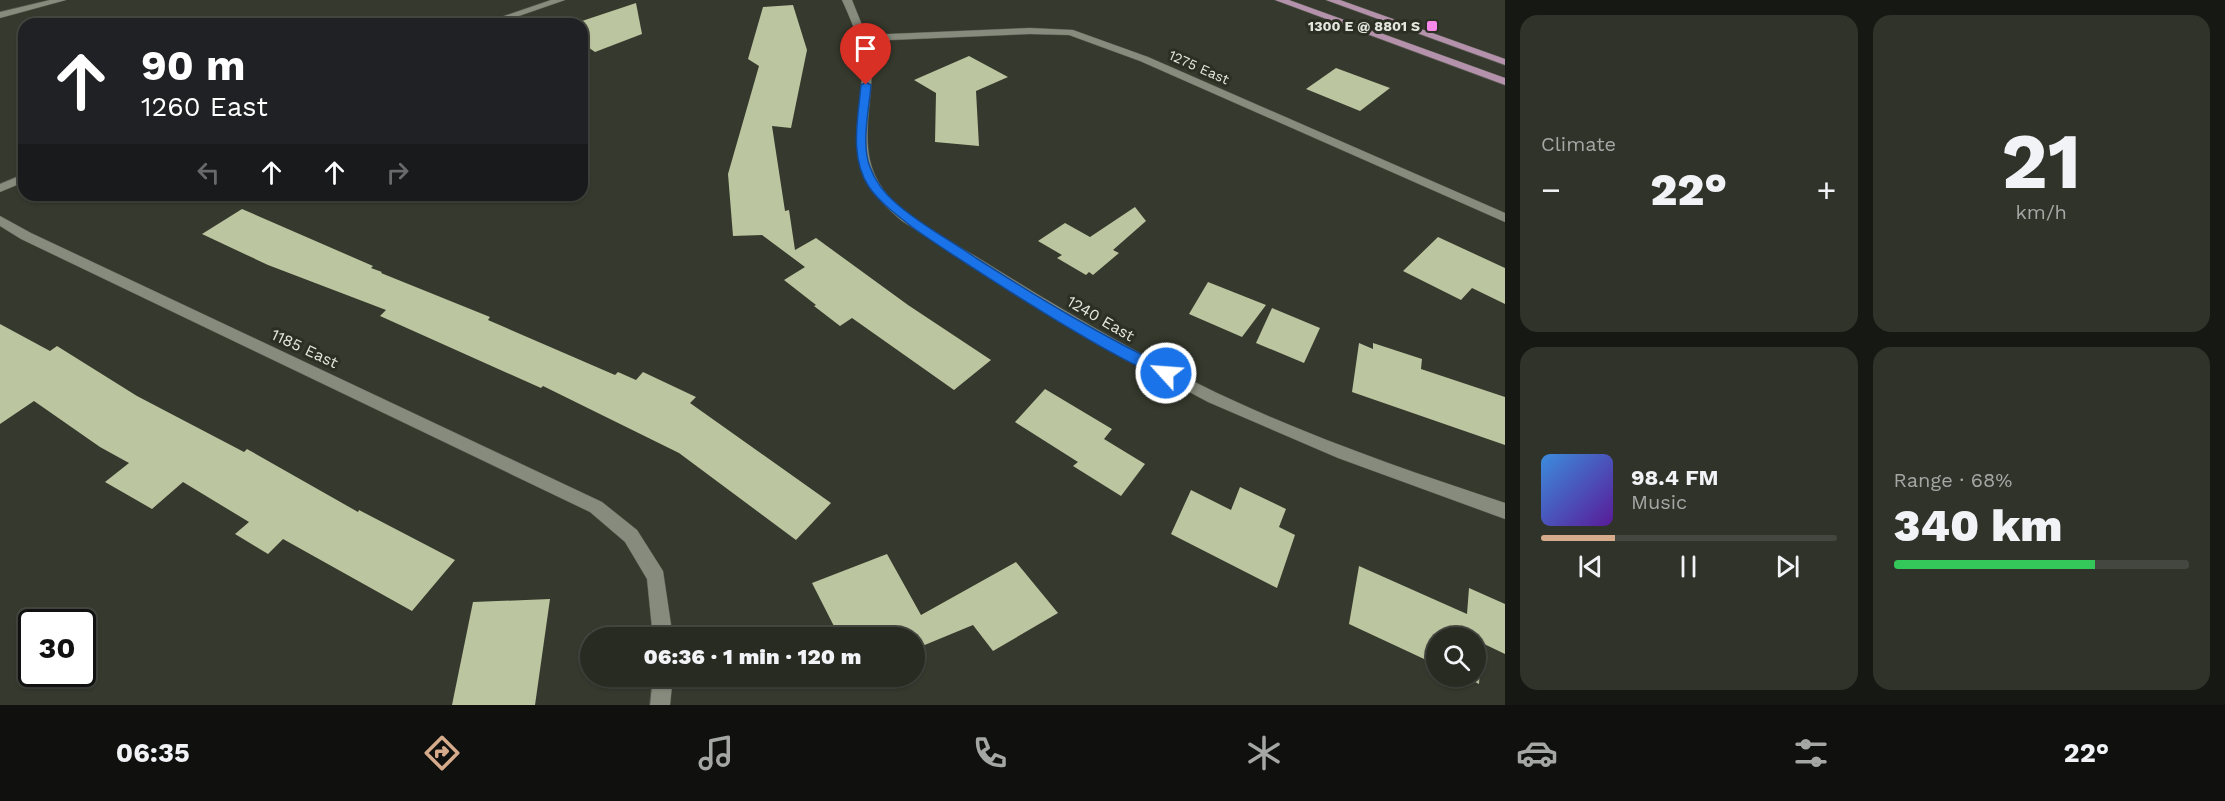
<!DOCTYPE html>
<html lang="en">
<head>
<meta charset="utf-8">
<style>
  body { margin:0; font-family:"Work Sans",sans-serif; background:#30332a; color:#f1f3f6; height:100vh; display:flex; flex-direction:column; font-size:22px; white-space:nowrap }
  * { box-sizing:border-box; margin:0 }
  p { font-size:20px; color:#a5a7a5 }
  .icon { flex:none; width:33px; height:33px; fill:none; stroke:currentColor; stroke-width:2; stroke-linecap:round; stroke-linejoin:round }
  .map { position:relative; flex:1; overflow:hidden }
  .panel { display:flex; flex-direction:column; gap:15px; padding:15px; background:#161813; width:720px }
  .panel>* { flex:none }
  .banner { position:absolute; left:18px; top:18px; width:570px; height:183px; border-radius:18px; box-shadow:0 2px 4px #0004,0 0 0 2px #444740; background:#202124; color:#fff; overflow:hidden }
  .tools { position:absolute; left:1426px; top:627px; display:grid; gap:12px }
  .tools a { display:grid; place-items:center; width:60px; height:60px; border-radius:50%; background:#282b22; box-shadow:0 2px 4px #0004,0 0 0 2px #444740; font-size:30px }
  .speed { position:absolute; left:18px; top:609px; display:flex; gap:12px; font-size:30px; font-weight:700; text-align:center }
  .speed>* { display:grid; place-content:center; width:78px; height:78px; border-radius:50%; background:#282b22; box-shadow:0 2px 4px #0004,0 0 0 2px #444740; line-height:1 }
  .speed .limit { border:3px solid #111; border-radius:9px; background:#fff; color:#111 }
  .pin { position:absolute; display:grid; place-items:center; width:51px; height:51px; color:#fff; margin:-62px -26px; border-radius:50% 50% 50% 0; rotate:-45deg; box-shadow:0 0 6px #0007 }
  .pin .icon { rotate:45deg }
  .me { position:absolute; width:66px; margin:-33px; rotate:296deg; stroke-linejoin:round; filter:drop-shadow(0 0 4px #0008) }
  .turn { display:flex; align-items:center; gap:21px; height:126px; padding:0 24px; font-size:27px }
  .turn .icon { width:78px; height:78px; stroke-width:2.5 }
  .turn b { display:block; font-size:42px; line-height:51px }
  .lanes { display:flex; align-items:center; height:57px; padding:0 24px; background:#0003; justify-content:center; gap:30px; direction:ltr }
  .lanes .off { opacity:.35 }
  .big { font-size:45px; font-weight:800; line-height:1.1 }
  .panel .tile { flex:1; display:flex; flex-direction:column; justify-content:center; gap:9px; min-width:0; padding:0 21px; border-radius:18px; background:#30332a }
  .panel .dial { align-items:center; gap:0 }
  .dial b { font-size:78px; line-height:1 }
  .song { display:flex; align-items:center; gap:18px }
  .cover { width:72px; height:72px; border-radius:9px; background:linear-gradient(135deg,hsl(210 70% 55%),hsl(270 70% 35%)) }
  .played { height:6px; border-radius:3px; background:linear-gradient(90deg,#d6ab8b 25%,#444740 25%) }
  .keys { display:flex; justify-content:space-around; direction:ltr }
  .heat { display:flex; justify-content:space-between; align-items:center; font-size:33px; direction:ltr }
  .charge { height:9px; border-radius:4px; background:linear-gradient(90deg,#34c759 68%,#444740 0) }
  .panel .tiles { flex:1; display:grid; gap:15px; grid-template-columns:repeat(2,1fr) }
  .trip { position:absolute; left:580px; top:627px; width:345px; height:60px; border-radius:30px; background:#282b22; box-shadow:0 2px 4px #0004,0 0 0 2px #444740; font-weight:800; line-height:60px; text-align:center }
  .tabs { display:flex; height:96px; justify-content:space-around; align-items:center; background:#10110e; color:#a5a7a5 }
  .tabs .icon { width:42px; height:42px }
  .tabs .current { color:#d6ab8b }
  .tabs b { font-size:27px; color:#f1f3f6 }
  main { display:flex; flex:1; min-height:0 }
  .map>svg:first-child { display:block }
  .building { fill:#bbc59f }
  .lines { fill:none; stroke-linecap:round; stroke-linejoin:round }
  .street-casing { stroke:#55584e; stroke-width:1 }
  .primary-casing { stroke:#55584e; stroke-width:1 }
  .street { fill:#878b7d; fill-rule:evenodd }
  .primary { fill:#b592ac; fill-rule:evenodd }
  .route { fill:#1a73e8; stroke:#114b97; stroke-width:1.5 }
  .poi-dot { fill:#f888ea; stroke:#2c2f23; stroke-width:2 }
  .labels { text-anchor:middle; stroke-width:6; stroke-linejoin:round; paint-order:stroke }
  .far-poi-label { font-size:14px; font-weight:bold; fill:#e5e7df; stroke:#2c2f23; text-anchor:end }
  .far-street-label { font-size:14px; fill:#e5e7df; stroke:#2c2f23 }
  .street-label { font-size:16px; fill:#e5e7df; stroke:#2c2f23 }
</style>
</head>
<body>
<main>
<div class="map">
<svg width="1505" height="705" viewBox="0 0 1505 705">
  <rect width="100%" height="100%" fill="#36392d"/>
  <g class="building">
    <path d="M636,3l6,31 -47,18 -13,-9v-22z"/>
    <path d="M793,5l14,45 -16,78 -19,-2 13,85 4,-1 6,40 21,-12 92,67 83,55 -37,30 -102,-72 -12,8 -26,-20 2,-1 -32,-25 21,-13 -43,-32 -29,1 -5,-62 31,-108 -11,-7 15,-52z"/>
    <path d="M969,56l39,21 -32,14 3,55 -44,-4 1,-49 -22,-13z"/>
    <path d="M1336,68l54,20 -30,23 -54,-22z"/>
    <path d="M1135,207l11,14 -33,29 6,3 -26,22 -4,-3 -3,3 -29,-17 5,-3 -24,-14 27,-18 25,14z"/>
    <path d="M242,209l131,57 -2,2 11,4 -1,1 109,44 -2,3 127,55 3,-3 18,8 7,-8 53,25 -6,6 141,100 -35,37 -117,-87 -136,-67 -2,2 -161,-72 6,-6 -118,-45 -66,-31z"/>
    <path d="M1438,237l67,31v36l-33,-16 -11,12 -58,-29z"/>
    <path d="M1208,282l58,23 -24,32 -53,-23z"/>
    <path d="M1272,308l48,20 -16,35 -48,-20z"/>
    <path d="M0,324l50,27 7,-5 80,50 107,56 3,-3 111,63 1,-2 96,50 -43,51 -129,-72 -15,15 -33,-20 14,-12 -66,-40 -31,27 -47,-27 24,-19 -29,-16 -66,-46 -34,23z"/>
    <path d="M1359,343l14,6v-6l49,16 -1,10 84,28v48l-153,-53z"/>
    <path d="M1045,389l67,40 -8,10 41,25 -24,32 -48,-30 5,-4 -63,-40z"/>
    <path d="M1240,487l46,22 -7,18 16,8 -18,53 -106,-54 20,-44 40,20z"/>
    <path d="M887,554l34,61 95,-53 42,51 -65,38 -20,-26 -58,24v-11h-75l-28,-55z"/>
    <path d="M1359,566l108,48 2,-26 36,16v50l-23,-11 -3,41 -16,-8h13v-38h-39v27l-88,-41z"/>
    <path d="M550,599l-15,106h-83l21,-103z"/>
  </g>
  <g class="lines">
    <defs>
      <g id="street">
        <path d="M50,0h16l-66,18v-6z"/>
        <path d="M551,0h14l-69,24h-15z"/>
        <path d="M842,0h10l14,35 164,-7 43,2 75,27 357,156v9l-365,-161 -71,-26 -39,-1 -162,7c13,46 -15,99 11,142 22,36 67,55 101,76 77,48 155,94 237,134 93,44 191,78 288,110v16l-167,-61 -130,-56 -138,-74 -168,-107c-41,-34 -50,-61 -43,-113 2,-17 4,-34 2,-51 -2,-20 -11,-39 -19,-57z"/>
        <path d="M24,174v8l-24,10v-8z"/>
        <path d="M0,216l31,17 571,269 35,28 26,41 10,67h-20l-6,-59 -22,-37 -35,-30 -569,-273 -21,-13z"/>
        <path d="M653,676h20l-3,29h-20z"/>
      </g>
      <g id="primary">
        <path d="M1275,0h14l216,78v7z"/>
        <path d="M1326,0h14l165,59v6z"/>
      </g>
    </defs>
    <use href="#street" class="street-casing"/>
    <use href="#primary" class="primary-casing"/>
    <use href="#street" class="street"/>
    <use href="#primary" class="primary"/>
  </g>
  <path class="route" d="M866,82l5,3c-2,25 -10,59 -1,82 5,14 15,27 27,37 24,21 53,36 79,54 63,40 127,79 195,111l2,4 -2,4c-23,7 -229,-128 -259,-150 -15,-12 -32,-24 -43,-40 -20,-30 -11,-68 -8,-102z"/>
  <rect class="poi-dot" x="1426" y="20" width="12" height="12" rx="3"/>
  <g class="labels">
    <g class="far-poi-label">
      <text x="1420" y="31">1300 E @ 8801 S</text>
    </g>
    <g class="far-street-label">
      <text transform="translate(1199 67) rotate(24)" y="5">1275 East</text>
    </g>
    <g class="street-label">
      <text transform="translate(1101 318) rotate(30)" y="6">1240 East</text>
      <text transform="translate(305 348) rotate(25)" y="6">1185 East</text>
    </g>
  </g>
</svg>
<div class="tools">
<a><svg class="icon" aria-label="search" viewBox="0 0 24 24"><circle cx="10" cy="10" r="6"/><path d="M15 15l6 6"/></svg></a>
</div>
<div class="speed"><div class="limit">30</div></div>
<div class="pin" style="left:866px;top:85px;background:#d93025"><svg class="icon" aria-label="arrive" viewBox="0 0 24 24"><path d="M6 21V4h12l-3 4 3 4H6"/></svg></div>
<svg class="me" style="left:1166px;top:373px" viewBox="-20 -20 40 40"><circle r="17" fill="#1a73e8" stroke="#fff" stroke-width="3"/><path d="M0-11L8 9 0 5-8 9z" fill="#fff"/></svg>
<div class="trip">06:36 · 1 min · 120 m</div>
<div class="banner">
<div class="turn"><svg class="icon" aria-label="ahead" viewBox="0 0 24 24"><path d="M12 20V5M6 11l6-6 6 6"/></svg><div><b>90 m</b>1260 East</div></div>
<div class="lanes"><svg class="icon off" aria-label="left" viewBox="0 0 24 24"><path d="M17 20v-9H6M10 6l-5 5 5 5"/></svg><svg class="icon" aria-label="ahead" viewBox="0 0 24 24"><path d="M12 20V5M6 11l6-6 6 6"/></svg><svg class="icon" aria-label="ahead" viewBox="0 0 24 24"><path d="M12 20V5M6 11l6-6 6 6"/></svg><svg class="icon off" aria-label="right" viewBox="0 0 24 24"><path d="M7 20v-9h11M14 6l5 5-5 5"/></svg></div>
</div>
</div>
<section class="panel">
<div class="tiles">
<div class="tile"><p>Climate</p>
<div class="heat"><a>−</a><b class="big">22°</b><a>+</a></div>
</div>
<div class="tile dial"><b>21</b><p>km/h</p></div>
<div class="tile">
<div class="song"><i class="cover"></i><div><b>98.4 FM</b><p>Music</p></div></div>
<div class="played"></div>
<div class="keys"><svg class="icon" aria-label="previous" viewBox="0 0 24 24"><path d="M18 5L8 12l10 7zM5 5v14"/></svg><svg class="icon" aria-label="pause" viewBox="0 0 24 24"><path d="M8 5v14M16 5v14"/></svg><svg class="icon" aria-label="next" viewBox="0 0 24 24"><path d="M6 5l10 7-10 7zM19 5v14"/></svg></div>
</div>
<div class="tile"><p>Range · 68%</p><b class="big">340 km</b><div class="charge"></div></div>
</div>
</section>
</main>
<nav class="tabs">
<b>06:35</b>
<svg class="icon current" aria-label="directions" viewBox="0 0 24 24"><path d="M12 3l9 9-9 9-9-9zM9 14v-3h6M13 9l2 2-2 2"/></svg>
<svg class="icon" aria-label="music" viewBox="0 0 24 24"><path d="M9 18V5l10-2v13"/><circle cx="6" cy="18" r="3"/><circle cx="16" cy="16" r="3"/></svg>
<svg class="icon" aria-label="phone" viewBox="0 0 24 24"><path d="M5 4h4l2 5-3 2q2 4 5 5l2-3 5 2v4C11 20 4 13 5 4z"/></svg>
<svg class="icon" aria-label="climate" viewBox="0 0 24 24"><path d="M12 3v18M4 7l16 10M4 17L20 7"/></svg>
<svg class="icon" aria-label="car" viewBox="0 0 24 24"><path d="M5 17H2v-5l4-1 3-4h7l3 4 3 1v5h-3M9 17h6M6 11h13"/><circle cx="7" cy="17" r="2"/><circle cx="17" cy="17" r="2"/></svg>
<svg class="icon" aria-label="filters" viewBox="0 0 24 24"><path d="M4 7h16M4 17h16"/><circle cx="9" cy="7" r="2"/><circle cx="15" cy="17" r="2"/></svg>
<b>22°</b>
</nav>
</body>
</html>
